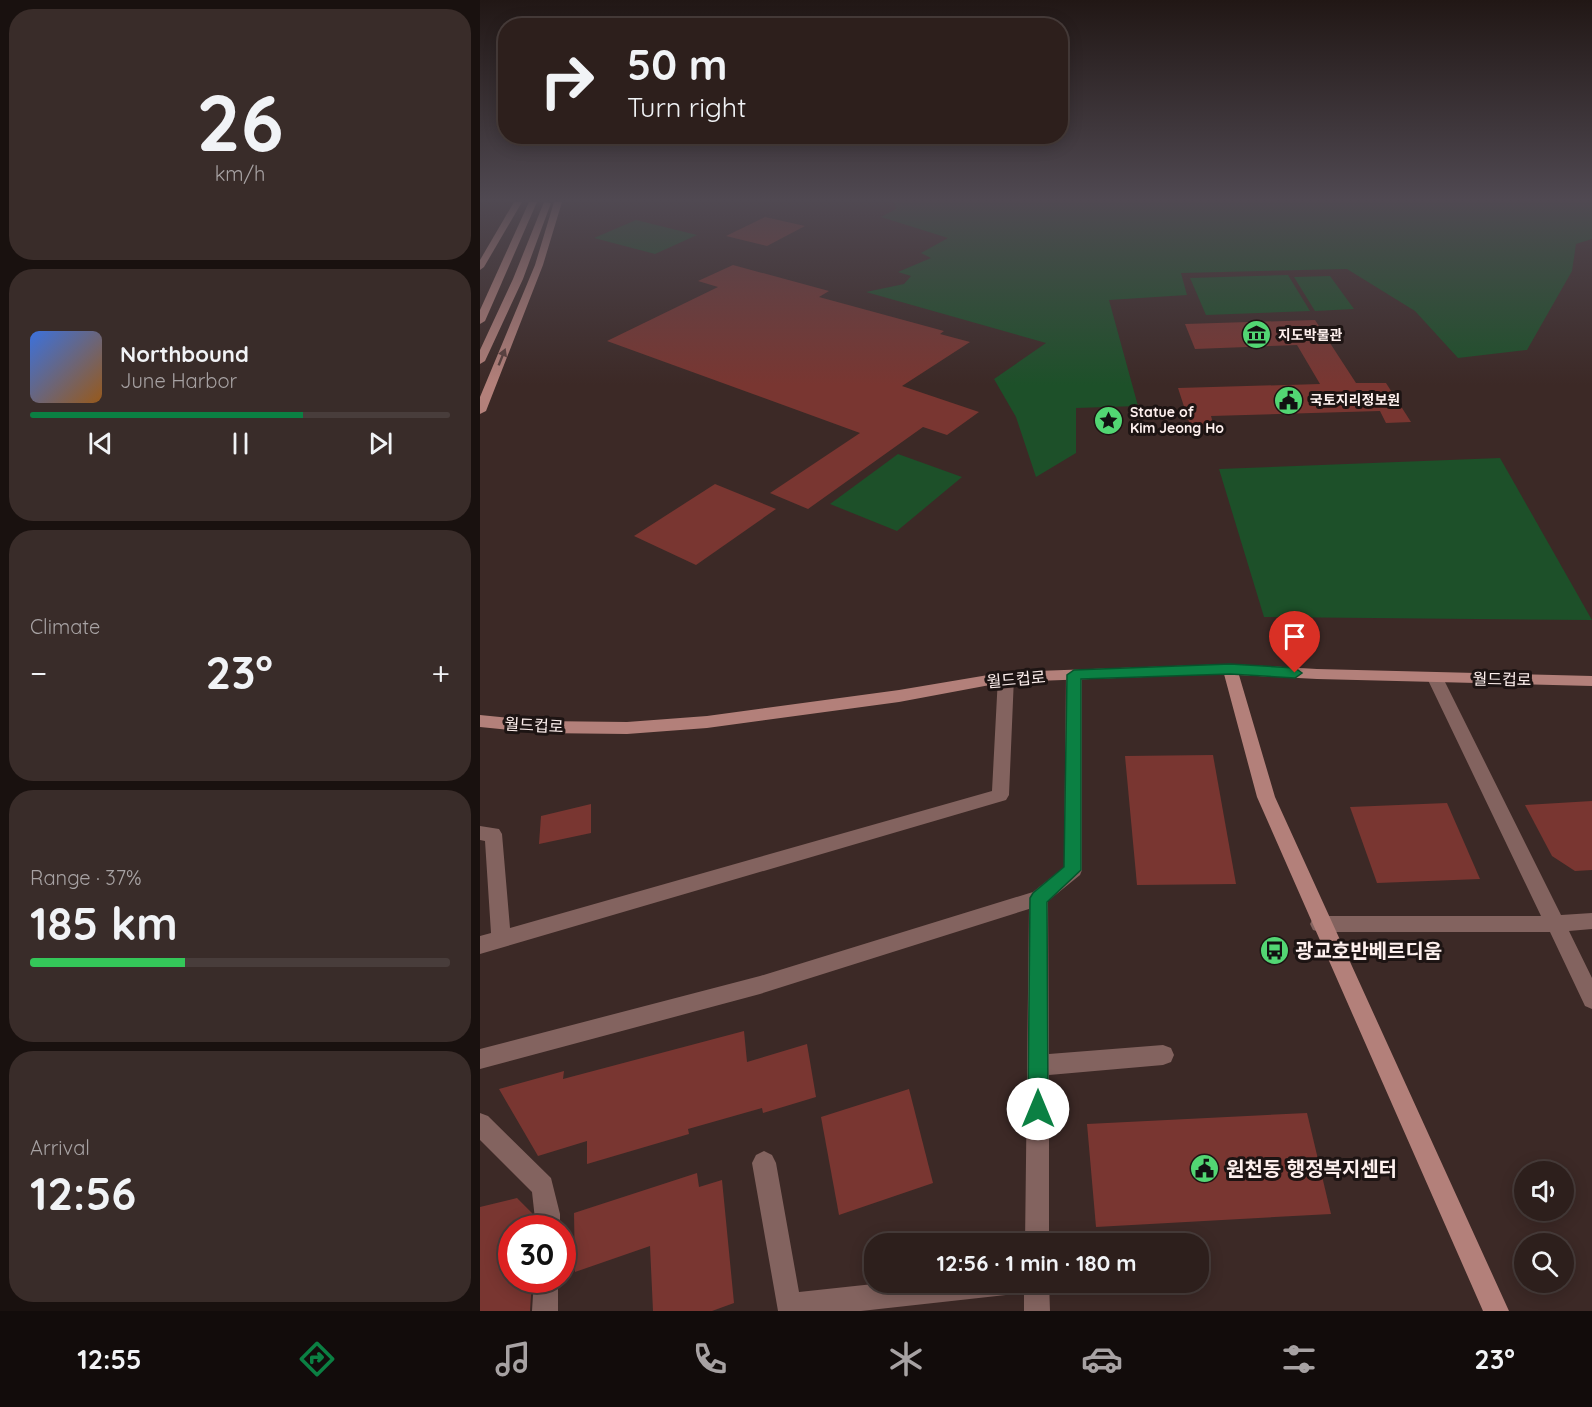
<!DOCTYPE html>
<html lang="en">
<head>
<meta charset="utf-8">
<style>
  body { margin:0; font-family:Quicksand,"Noto Sans KR",sans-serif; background:#392c29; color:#f1f3f6; height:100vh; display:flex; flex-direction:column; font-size:22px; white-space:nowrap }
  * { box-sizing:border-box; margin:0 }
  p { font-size:20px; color:#a7a2a3 }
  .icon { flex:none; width:33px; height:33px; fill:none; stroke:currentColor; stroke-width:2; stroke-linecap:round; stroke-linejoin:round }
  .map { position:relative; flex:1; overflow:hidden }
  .sheet { display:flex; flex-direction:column; gap:9px; padding:9px; background:#19110f; width:480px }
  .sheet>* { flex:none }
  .hud { position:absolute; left:18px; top:18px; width:570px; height:126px; border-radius:24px; box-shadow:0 3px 15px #0003,0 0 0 2px #483d3b; background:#2d1f1c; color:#f1f3f6; overflow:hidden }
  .tools { position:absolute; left:1034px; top:1161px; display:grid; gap:12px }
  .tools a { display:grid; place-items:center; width:60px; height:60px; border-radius:50%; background:#2d1f1c; box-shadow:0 3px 15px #0003,0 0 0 2px #483d3b; font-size:30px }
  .speed { position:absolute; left:18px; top:1215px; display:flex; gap:12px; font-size:30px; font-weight:700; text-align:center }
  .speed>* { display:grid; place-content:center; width:78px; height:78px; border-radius:50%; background:#2d1f1c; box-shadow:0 3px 15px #0003,0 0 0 2px #483d3b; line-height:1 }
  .speed .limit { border:9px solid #d22; background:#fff; color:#111 }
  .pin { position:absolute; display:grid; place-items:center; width:51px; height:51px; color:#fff; margin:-62px -26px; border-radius:50% 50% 50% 0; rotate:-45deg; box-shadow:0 0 6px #0007 }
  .pin .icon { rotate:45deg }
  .me { position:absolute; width:66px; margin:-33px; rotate:0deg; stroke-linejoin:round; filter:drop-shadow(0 0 4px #0008) }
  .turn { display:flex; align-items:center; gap:21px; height:126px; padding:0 30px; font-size:27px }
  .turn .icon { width:78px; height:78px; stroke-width:2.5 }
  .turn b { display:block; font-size:42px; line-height:51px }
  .big { font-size:45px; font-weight:700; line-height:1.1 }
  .sheet .card { flex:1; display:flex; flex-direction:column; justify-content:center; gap:9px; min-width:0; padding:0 21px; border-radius:24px; background:#392c29 }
  .sheet .dial { align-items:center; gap:0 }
  .dial b { font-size:78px; line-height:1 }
  .song { display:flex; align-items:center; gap:18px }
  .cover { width:72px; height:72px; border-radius:9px; background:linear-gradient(135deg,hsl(220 70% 55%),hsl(30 70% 35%)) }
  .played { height:6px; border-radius:3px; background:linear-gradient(90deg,#0b8043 65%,#483d3b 65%) }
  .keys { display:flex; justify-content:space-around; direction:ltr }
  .heat { display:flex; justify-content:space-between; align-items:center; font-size:33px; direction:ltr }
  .charge { height:9px; border-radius:4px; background:linear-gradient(90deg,#34c759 37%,#483d3b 0) }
  .trip { position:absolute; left:384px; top:1233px; width:345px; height:60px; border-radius:24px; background:#2d1f1c; box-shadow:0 3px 15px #0003,0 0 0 2px #483d3b; font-weight:700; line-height:60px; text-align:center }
  .menu { display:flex; height:96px; justify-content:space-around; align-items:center; background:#120c0b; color:#a7a2a3 }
  .menu .icon { width:42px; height:42px }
  .menu .active { color:#0b8043 }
  .menu b { font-size:27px; color:#f1f3f6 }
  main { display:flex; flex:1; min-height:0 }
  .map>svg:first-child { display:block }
  .green { fill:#1d5029 }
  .building { fill:#793631 }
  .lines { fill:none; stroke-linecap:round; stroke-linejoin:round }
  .street { fill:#83635f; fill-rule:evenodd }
  .secondary { fill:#b3807a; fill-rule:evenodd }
  .oneway { fill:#593f3c }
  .route { fill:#0b8043; stroke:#07532c; stroke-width:1.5 }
  .labels { text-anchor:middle; stroke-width:6; stroke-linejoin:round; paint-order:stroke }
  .far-poi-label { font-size:14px; font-weight:bold; fill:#fef0ee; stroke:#1d1413; text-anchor:start }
  .street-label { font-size:16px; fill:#fef0ee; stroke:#1d1413 }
  .near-poi-label { font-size:20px; font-weight:bold; fill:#fef0ee; stroke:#1d1413; text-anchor:start }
</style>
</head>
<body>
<main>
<section class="sheet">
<div class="card dial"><b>26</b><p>km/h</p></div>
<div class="card">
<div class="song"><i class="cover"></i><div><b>Northbound</b><p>June Harbor</p></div></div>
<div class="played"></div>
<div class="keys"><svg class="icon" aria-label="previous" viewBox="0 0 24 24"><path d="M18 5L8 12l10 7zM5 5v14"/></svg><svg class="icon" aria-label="pause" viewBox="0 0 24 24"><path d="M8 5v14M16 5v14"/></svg><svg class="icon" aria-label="next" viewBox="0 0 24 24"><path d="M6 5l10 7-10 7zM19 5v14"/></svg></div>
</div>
<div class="card"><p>Climate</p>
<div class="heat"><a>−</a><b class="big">23°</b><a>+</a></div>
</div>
<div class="card"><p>Range · 37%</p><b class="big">185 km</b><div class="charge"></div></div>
<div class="card"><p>Arrival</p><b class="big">12:56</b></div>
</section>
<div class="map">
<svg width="1112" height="1311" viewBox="0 0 1112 1311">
  <rect width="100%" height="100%" fill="#3c2926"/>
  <g class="green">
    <path d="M414,202h698v37l-16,5 -4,27 -45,79 -69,8 -43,-47 -68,-42 -166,4 6,22 -78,5 29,106 -62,2v45l-40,24 -20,-60 -22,-38 52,-36 -180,-51 38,-8 7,-8 -13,-4 33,-14 -10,-5 27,-15 -67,-21 15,-8z"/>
    <path d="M156,220l61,15 -42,19 -61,-16z"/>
    <path d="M808,275l22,36 -104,4 -16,-37z"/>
    <path d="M850,276l24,33 -39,2 -21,-34z"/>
    <path d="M418,454l64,23 -65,54 -67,-27z"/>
    <path d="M1020,458l92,162 -328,-3 -45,-148z"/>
  </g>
  <g class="building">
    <path d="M285,217l40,9 -38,20 -41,-10z"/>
    <path d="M253,265l96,26 -10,6 125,34 -4,3 30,8 -68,44 77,26 -32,23 -24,-8 -115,82 -38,-16 90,-60 -253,-92 111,-54 -20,-6z"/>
    <path d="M835,320l41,63h30l25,39 -25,1 -6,-12 -169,5 4,14 -23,1 -14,-43 142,-4 -23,-39 -102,4 -10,-25z"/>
    <path d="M235,484l61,25 -80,56 -62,-29z"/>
    <path d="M733,755l23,129 -99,1 -12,-129z"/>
    <path d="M1112,801v69l-17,1 -23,-15 -27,-51z"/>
    <path d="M967,803l33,76 -103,4 -27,-76z"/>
    <path d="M111,804v29l-52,11 2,-28z"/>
    <path d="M264,1031l3,31 60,-18 9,53 -53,16 -1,-5 -74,21 1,5 -102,30v-23l-49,15 -39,-67 65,-18 -1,8z"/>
    <path d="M429,1089l24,94 -94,32 -18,-98z"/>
    <path d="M827,1113l24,101 -235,13 -9,-103z"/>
    <path d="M217,1173l2,14 23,-7 12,123 -22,8h-59l-3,-65 -75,26 -1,-59z"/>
    <path d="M37,1198l15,15 2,15h-22v52h20l-2,31h-50v-104z"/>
  </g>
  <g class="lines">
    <g class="street">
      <path d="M594,670l8,5v195l-2,5 -32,26 1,153 114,-9 8,3 3,7 -3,7 -8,3 -114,10v169h-24l4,-335 -269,85 -280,75v-20l280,-73 273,-84 31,-25 2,-192z"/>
      <path d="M526,672l8,5 -5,118 -3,5 -526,154v-18l11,-3 -6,-92 -5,-1v-14l19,3 3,5 8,94 482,-137 6,-114z"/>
      <path d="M955,673l8,5 118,237 31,-2v16l-23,2 23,47v31l-7,-3 -35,-74h-230l-7,-2 -3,-6 3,-6 7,-2h221l-114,-238z"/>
      <path d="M0,1113l8,3 63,62 9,36v14h-24l-4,-36 -52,-52z"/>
      <path d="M284,1151l8,4 4,8 23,129 93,-10h157l1,29h-26v-22l-9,5 -154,17h-83l-26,-148 4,-8z"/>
      <path d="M54,1280h24v31h-26z"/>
    </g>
    <g class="secondary">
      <path d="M34,202h8l-38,65 -4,3v-10z"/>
      <path d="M49,202h8l-52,119 -5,3v-14z"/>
      <path d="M64,202l7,1 -28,76 -38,82 -5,3v-14l33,-71z"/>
      <path d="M74,202h8l-19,63 -57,146 -6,3v-17l55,-132z"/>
      <path d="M750,664l87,5 275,7v10l-275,-7 -78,-4 36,122 234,514h-26l-226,-514 -33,-123 -218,8 -107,20 -192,26 -80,6 -87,-1 -60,-6v-12l60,6 87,1 80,-6 192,-26 107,-18z"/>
    </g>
  </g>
  <defs><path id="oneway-solid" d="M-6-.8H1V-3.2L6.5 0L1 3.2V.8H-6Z" transform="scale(1.5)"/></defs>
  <use class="oneway" href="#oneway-solid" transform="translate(22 357) rotate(-68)"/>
  <linearGradient id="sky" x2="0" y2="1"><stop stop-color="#211715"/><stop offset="0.52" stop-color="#504952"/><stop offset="1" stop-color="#504952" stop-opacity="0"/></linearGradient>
  <rect width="1112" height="385" fill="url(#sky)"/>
  <path class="route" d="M750,664l65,4 7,5 -7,5 -65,-4 -149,5v191l-34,32 1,207 -3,8 -7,2 -7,-2 -3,-8 2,-211 3,-5 31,-26 3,-192 7,-5z"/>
  <defs>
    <symbol id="museum-disc" viewBox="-11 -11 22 22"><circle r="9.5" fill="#52d673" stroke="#1d1413"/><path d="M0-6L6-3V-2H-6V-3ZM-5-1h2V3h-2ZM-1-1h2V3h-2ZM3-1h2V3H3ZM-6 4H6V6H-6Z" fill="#111"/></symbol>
    <symbol id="civic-disc" viewBox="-11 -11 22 22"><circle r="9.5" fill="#52d673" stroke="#1d1413"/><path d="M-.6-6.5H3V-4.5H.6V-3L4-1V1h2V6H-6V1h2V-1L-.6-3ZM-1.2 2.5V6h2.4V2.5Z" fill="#111"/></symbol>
    <symbol id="sight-disc" viewBox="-11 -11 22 22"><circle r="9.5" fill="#52d673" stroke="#1d1413"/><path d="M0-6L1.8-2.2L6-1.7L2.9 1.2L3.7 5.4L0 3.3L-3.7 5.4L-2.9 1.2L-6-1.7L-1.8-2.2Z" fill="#111"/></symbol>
    <symbol id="bus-disc" viewBox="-11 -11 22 22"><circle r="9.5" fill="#52d673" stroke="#1d1413"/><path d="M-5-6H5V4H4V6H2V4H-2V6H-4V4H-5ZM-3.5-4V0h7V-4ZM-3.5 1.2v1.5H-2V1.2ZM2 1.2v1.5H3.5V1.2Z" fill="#111"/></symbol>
  </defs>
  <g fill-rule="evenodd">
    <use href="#museum-disc" x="760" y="318" width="33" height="33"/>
    <use href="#civic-disc" x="792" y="384" width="33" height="33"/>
    <use href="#sight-disc" x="612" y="404" width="33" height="33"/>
    <use href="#bus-disc" x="778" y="934" width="33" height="33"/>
    <use href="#civic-disc" x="708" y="1152" width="33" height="33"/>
  </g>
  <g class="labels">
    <g class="far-poi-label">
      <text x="798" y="340">지도박물관</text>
      <text x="830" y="405">국토지리정보원</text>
      <text x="650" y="417">Statue of<tspan x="650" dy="16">Kim Jeong Ho</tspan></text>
    </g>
    <g class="street-label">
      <text transform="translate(536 679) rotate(-5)" y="6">월드컵로</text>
      <text transform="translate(1022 679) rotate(1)" y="6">월드컵로</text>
      <text transform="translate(54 725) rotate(3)" y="6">월드컵로</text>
    </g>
    <g class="near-poi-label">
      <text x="815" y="958">광교호반베르디움</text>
      <text x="746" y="1176">원천동 행정복지센터</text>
    </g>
  </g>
</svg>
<div class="tools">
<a><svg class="icon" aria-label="sound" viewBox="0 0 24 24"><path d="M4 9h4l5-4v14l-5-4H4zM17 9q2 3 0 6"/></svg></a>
<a><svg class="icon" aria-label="search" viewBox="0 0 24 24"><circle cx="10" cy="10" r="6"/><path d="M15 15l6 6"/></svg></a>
</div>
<div class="speed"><div class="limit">30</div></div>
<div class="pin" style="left:815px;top:673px;background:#d93025"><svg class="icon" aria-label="arrive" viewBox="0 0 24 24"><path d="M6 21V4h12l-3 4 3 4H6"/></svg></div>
<svg class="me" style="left:558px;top:1109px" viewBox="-20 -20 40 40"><circle r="19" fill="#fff"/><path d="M0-13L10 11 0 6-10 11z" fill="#0b8043"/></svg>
<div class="trip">12:56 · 1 min · 180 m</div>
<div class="hud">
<div class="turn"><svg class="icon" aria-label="right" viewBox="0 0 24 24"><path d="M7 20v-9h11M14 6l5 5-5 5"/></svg><div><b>50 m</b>Turn right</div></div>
</div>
</div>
</main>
<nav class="menu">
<b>12:55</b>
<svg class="icon active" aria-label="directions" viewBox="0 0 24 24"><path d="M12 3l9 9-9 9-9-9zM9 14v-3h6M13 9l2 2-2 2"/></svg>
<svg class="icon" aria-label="music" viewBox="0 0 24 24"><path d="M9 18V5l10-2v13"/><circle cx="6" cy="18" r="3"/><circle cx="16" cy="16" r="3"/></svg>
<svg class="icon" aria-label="phone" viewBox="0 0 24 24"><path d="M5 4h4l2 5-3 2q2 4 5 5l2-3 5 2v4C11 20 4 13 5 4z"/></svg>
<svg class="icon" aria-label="climate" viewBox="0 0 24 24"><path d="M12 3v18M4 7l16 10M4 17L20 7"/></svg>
<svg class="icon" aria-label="car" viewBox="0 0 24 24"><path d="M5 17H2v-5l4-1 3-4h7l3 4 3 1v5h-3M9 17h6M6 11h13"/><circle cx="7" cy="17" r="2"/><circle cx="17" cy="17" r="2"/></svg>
<svg class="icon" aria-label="filters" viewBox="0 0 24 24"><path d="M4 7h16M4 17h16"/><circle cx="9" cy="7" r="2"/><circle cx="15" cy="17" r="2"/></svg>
<b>23°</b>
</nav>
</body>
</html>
